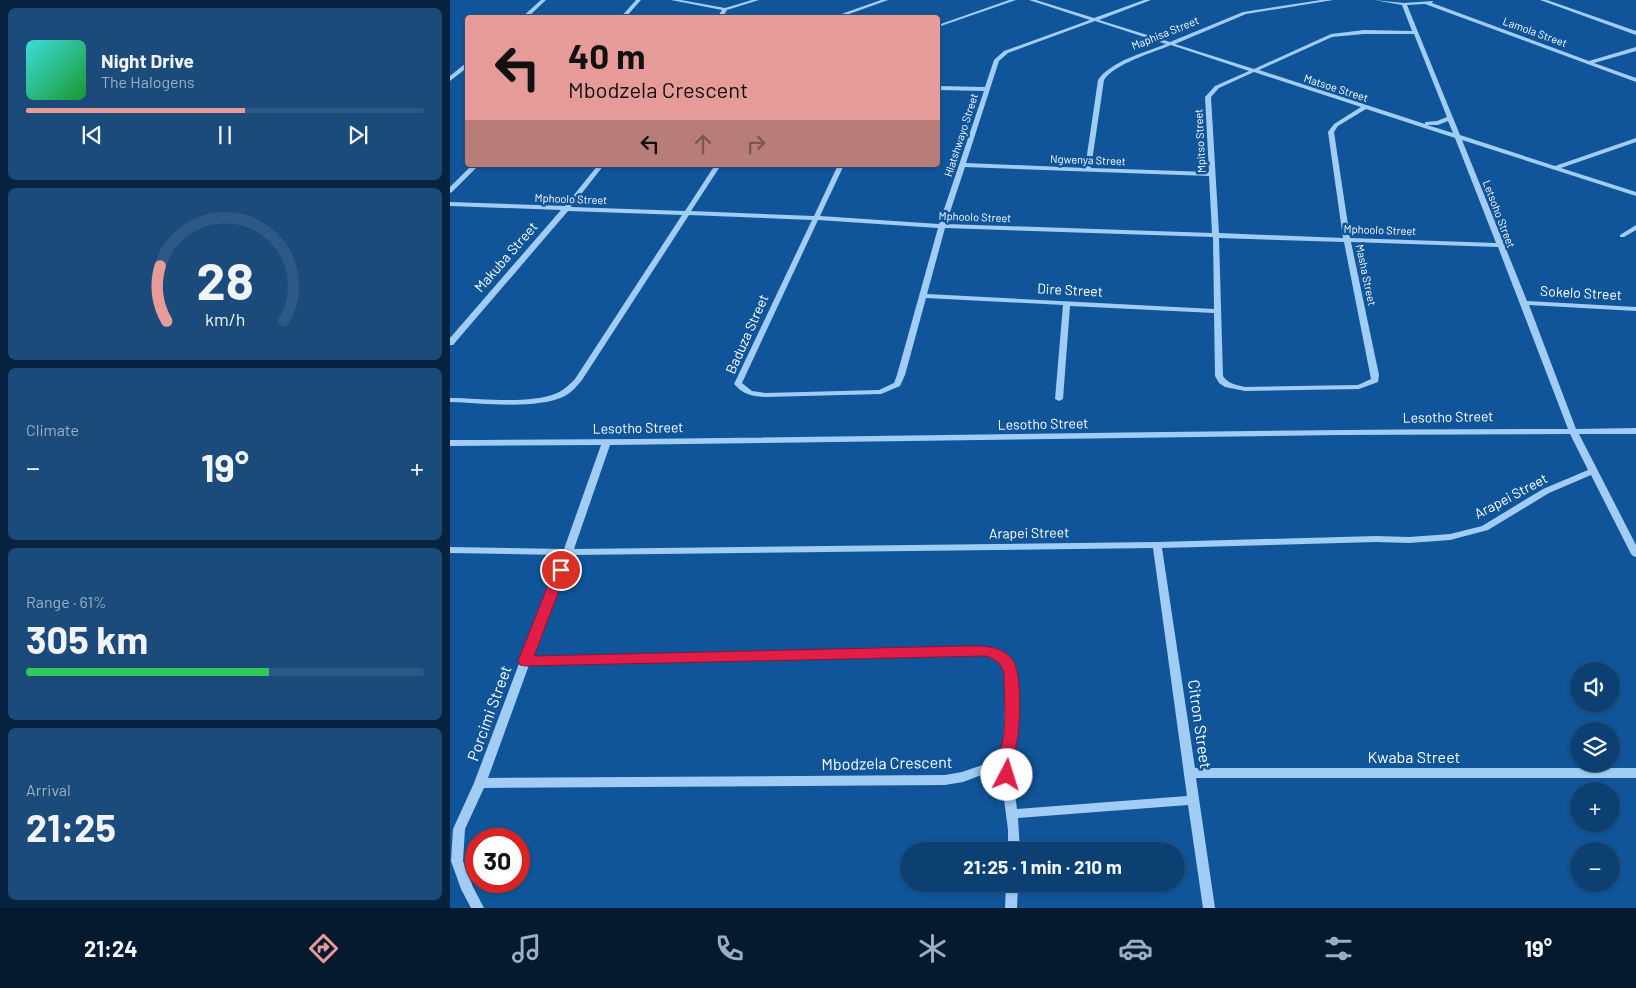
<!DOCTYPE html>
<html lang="en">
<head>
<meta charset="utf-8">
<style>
  body { margin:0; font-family:Barlow,sans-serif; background:#1a4b7b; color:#f1f3f6; height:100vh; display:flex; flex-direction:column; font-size:19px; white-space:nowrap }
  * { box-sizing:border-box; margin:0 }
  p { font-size:16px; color:#9aafc4 }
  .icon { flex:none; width:28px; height:28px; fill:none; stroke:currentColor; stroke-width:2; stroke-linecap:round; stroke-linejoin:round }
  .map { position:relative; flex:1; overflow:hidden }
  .sheet { display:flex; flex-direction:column; gap:8px; padding:8px; background:#07233f; width:450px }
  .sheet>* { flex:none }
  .hud { position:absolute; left:15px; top:15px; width:475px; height:152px; border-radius:5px; box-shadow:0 1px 4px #0004,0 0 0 1px #2c5985; background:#e69b98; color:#111; overflow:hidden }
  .buttons { position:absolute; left:1120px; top:662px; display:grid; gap:10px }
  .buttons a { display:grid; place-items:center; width:50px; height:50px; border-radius:50%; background:#0c4073; box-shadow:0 1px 4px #0004,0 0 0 1px #2c5985; font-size:25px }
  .speed { position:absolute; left:15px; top:828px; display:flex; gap:10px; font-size:25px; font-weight:700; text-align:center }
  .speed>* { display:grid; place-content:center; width:65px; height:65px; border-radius:50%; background:#0c4073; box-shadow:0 1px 4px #0004,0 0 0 1px #2c5985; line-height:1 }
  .speed .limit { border:8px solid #d22; background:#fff; color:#111 }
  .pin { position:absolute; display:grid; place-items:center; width:42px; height:42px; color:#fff; margin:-21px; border:2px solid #fff; border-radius:50%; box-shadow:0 1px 5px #0007 }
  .me { position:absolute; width:55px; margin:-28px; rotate:5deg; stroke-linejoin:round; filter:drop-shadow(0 0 4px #0008) }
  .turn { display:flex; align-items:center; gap:18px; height:105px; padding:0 20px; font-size:22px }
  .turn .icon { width:65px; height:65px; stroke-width:2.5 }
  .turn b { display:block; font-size:35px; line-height:42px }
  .lanes { display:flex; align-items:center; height:48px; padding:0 20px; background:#0003; justify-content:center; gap:25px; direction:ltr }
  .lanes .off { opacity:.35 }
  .big { font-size:38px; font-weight:700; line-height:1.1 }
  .sheet .card { flex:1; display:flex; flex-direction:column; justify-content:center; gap:8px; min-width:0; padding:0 18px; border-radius:8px; background:#1a4b7b }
  .sheet .dial { align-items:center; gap:0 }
  .dial svg { height:130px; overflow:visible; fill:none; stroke:#2c5985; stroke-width:7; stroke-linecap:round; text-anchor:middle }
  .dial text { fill:#f1f3f6; stroke:none }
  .song { display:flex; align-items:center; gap:15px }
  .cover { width:60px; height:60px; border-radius:8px; background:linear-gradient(135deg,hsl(180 70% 55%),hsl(130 70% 35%)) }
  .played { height:5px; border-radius:2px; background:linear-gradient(90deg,#e69b98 55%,#2c5985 55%) }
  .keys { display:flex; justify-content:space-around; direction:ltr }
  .heat { display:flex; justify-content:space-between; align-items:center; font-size:28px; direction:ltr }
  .charge { height:8px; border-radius:4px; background:linear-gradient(90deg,#34c759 61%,#2c5985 0) }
  .trip { position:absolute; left:450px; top:842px; width:285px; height:50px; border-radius:25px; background:#0c4073; box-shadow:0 1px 4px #0004,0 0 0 1px #2c5985; font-weight:700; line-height:50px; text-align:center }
  .dock { display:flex; height:80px; justify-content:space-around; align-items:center; background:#051a2e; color:#9aafc4 }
  .dock .icon { width:35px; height:35px }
  .dock .current { color:#e69b98 }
  .dock b { font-size:22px; color:#f1f3f6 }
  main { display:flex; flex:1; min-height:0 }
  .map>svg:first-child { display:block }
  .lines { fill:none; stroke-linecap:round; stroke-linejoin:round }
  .minor { fill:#a1ccf4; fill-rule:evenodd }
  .route { fill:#e11d48; stroke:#92132f }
  .labels { text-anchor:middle; stroke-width:5; stroke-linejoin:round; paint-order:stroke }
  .far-street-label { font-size:11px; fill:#fff; stroke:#105599 }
  .street-label { font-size:14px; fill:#fff; stroke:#105599 }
  .near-street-label { font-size:16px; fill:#fff; stroke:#105599 }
</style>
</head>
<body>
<main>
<section class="sheet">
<div class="card">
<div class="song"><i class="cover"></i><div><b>Night Drive</b><p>The Halogens</p></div></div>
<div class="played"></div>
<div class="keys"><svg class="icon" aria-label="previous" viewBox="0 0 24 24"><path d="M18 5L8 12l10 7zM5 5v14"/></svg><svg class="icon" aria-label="pause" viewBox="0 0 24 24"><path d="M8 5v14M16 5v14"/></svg><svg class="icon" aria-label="next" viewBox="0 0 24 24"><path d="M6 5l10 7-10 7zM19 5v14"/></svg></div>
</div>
<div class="card dial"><svg viewBox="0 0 100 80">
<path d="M14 69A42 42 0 1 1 86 69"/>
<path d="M14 69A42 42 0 0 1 10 35" stroke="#e69b98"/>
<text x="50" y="56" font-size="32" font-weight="700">28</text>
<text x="50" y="72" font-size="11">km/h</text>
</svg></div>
<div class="card"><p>Climate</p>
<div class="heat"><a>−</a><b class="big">19°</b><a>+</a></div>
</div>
<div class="card"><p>Range · 61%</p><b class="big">305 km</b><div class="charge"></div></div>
<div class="card"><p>Arrival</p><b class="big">21:25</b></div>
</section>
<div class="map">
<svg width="1186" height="908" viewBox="0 0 1186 908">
  <rect width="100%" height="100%" fill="#105599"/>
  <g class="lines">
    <g class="minor">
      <path d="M91,0h5l-19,18h-6z"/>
      <path d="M186,0h5l-16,18h-5z"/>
      <path d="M221,0h10l44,8 27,-8h7l-32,10 -5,8h-5l5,-8z"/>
      <path d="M431,0h7l-50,18h-8z"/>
      <path d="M559,0h7l-78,27v-2z"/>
      <path d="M579,0h7l58,18 50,-18h7l-52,20 71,22 73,-30 78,-12h12l-87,14 -71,30 79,25 77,-35 33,-4 48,1 -10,-26 -28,-5 30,3 29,-2 -1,2 157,58 47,-14v4l-42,12 42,15v4l-211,-78 -18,1 53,130 95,31 81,-28v4l-75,26 75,24v4l-174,-56 65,161 109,6v4l-107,-6 47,124 60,-1v6h-57l57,111v12l-3,-1 -2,-2 -40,-79 -42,18 -61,37 -38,10 -41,3 -33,-1 -214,6 33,220h441v10h-440l19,130h-12l-15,-103 -170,13 2,33h-12v-21l-8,-62 -37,14 -18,3 -461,3 -19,41 -2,32 10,26 11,21h-13l-10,-19 -10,-28 2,-32 21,-46 46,-122 42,-106 -112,-2v-6l114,2 37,-104 -151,1v-6c373,-1 745,-11 1118,-11l-70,-182 -147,-5 28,133 -1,7 -19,7 -114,2 -20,-4 -6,-4 -4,-7 -1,-63 -144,-7 -7,93 -4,2 -4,-2 8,-94 -137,-7 -21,77 -5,11 -19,8 -116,3c-14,-1 -21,-2 -31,-13l78,-164 -123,-5 -107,165c-5,6 -10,12 -17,16 -28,14 -83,7 -115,6v-4c30,0 79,7 107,-5 7,-3 13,-9 18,-14l107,-164 -114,-4 -115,134h-3v-7l111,-128 -111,-4v-4l115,4 33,-41h6l-33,42 114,4 30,-46h6l-30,46 123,5 24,-51h6l-24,51 119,8 45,-133 -46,-1v-4l47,1 9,-27 10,-9 86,-31zM645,21l71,23c-22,9 -55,17 -68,36l-13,88 -119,-5 33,-102 9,-8zM914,34h50l33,83 -10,4 -12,1v2l-166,-54 73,-33zM721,45l78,26 -34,15 -10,11 4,75 -118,-4 13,-88c10,-16 48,-27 67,-35zM804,72l107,35 -27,17 -6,8 15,106 -124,-5 -8,-136 8,-9zM916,109l89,29 41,105 -146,-5 -16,-106 4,-6zM998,121l5,12 -26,-8h11zM515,167l244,9 3,57 -266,-9zM368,220l120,8 -41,147 -3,8 -15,7 -114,3 -13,-2 -10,-8zM495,228l268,9 1,72 -287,-15zM769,238l125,4 27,137 -13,6 -113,2c-8,-2 -17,-3 -22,-11zM1120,434l18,36 -45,19 -61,37 -32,8 -41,3 -33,-1 -219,6 -583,7 36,-104 730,-10zM703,548l34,248 -170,13 -6,-47 4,-12 1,-76c-5,-15 -14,-22 -29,-27l-455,10 40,-102zM536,655c10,4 16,8 20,19l-3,76 -3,9 -38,13 -17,3 -457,3 41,-113z"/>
      <path d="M1090,0h7l89,31v4z"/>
      <path d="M16,63h2v4l-18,14v-5z"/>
      <path d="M22,165h7l-27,27 -2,1v-6z"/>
      <path d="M1186,225v5l-12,7h-4v-2z"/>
      <path d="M556,884h12l-1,24h-12z"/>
    </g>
  </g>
  <path class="route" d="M111,566l6,4 -33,86 428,-10c17,0 38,-2 50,13 10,12 8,60 6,76 -1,8 -4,17 -5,26 -1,7 3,12 -1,19l-5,1 -5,-1c-8,-15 0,-31 2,-47 2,-19 0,-39 0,-59 -3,-11 -7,-14 -18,-18l-461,10 -5,-1 -2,-4 36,-91z"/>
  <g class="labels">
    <g class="far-street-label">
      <text transform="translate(1085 32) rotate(20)" y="4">Lamola Street</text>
      <text transform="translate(715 33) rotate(-22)" y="4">Maphisa Street</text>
      <text transform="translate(886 88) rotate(18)" y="4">Matsoe Street</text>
      <text transform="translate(511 135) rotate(-72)" y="4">Hlatshwayo Street</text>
      <text transform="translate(750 141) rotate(-93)" y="4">Mpitso Street</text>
      <text transform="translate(638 160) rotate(2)" y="4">Ngwenya Street</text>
      <text transform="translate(121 199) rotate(2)" y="4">Mphoolo Street</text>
      <text transform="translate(1049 214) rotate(69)" y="4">Letsoho Street</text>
      <text transform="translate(525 217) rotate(2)" y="4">Mphoolo Street</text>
      <text transform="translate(930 230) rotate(2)" y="4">Mphoolo Street</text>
      <text transform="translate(916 275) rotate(78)" y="4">Masha Street</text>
    </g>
    <g class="street-label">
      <text transform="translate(56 257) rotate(-49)" y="5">Makuba Street</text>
      <text transform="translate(620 290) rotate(3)" y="5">Dire Street</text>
      <text transform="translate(1131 293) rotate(3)" y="5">Sokelo Street</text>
      <text transform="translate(297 334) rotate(-66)" y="5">Baduza Street</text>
      <text transform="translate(998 417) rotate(-1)" y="5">Lesotho Street</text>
      <text transform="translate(593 424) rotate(-1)" y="5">Lesotho Street</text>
      <text transform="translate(188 428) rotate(-1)" y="5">Lesotho Street</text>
      <text transform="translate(1061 496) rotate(-28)" y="5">Arapei Street</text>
      <text transform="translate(579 533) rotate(-1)" y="5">Arapei Street</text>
    </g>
    <g class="near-street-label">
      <text transform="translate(39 713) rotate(-70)" y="6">Porcimi Street</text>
      <text transform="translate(750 724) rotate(82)" y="6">Citron Street</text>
      <text x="964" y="763">Kwaba Street</text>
      <text transform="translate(437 763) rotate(-1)" y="6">Mbodzela Crescent</text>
    </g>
  </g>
</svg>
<div class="buttons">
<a><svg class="icon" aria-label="sound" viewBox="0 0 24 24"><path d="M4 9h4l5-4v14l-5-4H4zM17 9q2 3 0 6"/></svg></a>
<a><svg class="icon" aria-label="layers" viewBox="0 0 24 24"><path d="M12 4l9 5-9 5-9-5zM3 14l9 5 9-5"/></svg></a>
<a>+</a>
<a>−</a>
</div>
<div class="speed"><div class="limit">30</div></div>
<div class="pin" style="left:111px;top:570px;background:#d93025"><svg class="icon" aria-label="arrive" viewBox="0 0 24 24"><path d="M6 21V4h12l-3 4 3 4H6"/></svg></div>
<svg class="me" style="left:557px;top:775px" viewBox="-20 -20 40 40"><circle r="19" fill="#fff"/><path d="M0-13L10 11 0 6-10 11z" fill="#e11d48"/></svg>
<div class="trip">21:25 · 1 min · 210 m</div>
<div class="hud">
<div class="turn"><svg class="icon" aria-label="left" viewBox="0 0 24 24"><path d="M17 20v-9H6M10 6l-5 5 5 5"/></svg><div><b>40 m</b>Mbodzela Crescent</div></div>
<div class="lanes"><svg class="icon" aria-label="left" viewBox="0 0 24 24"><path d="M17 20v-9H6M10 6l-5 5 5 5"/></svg><svg class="icon off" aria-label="ahead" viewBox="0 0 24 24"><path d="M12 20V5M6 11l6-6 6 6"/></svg><svg class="icon off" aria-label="right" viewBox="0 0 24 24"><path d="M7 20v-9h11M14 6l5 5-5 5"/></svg></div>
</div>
</div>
</main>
<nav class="dock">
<b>21:24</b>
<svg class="icon current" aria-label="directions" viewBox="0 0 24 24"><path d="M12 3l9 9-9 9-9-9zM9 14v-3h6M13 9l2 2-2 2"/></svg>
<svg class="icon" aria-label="music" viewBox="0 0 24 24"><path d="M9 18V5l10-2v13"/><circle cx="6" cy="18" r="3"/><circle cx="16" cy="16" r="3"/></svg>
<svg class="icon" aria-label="phone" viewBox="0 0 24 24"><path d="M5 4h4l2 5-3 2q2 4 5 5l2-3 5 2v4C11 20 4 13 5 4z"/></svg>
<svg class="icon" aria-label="climate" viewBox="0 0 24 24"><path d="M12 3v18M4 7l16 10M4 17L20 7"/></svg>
<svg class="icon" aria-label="car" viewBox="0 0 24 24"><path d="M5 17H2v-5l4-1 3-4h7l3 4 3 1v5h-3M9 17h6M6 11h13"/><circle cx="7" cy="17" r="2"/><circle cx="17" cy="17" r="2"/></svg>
<svg class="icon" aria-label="filters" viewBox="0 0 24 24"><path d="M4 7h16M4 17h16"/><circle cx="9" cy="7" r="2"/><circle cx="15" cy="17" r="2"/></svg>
<b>19°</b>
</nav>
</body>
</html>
